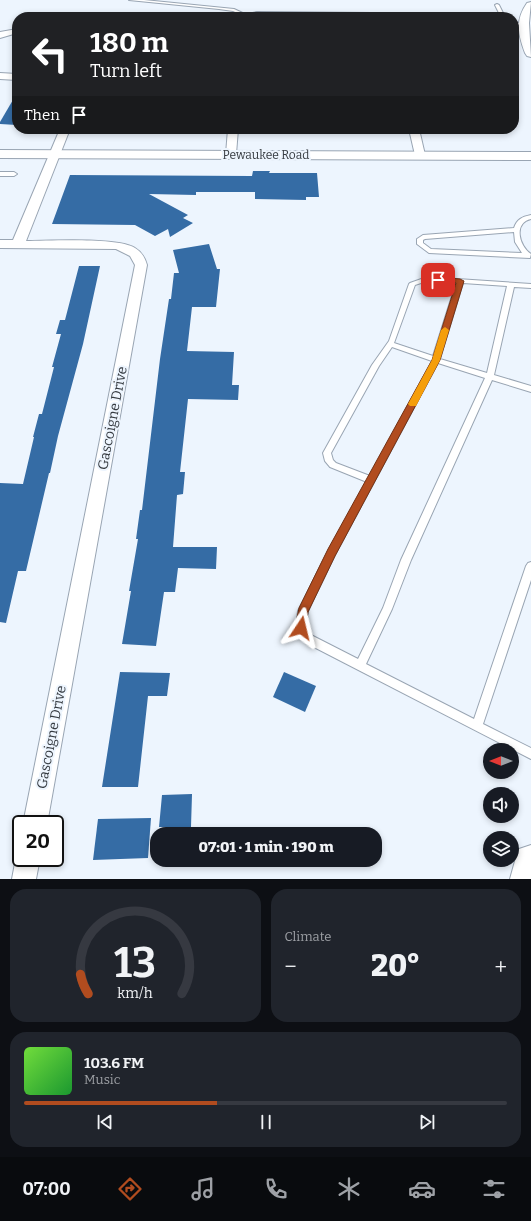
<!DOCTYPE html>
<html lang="en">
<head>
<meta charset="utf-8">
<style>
  body { margin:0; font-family:Bitter,serif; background:#20242c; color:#f1f3f6; height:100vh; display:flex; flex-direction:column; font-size:15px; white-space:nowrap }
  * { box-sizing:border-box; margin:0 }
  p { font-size:13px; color:#9ea1a6 }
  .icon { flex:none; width:22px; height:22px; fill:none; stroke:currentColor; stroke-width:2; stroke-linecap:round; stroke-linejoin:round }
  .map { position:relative; height:879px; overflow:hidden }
  .details { display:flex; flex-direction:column; gap:10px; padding:10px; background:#0d0f14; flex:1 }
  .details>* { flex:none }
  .top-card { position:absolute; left:12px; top:12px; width:507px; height:122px; border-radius:16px; box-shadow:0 2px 6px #0003; background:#202124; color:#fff; overflow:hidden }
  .needle { width:26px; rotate:270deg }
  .controls { position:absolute; left:483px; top:743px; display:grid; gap:8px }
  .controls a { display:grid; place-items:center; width:36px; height:36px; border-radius:50%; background:#171b24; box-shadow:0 2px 6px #0003; font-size:20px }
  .speed { position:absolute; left:12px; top:815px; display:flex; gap:8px; font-size:20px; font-weight:700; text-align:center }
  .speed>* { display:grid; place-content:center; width:52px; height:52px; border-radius:50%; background:#171b24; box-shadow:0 2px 6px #0003; line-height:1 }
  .speed .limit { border:2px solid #111; border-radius:6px; background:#fff; color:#111 }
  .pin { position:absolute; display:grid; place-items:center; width:34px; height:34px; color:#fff; margin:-17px; border-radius:8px; box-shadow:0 2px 6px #0006 }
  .me { position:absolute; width:44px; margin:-22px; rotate:10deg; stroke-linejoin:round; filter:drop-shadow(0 0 3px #0008) }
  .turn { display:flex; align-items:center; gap:14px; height:84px; padding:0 12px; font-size:18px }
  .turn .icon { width:52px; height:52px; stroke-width:2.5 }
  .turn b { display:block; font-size:28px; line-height:34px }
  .then { display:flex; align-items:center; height:38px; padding:0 12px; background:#0003; gap:8px; font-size:15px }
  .big { font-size:30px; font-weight:800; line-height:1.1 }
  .details .tile { flex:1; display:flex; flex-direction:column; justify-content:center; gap:6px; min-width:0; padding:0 14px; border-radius:16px; background:#20242c }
  .details .dial { align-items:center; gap:0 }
  .dial svg { height:104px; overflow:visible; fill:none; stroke:#363941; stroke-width:7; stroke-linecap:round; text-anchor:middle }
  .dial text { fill:#f1f3f6; stroke:none }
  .song { display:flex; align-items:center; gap:12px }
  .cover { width:48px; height:48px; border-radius:6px; background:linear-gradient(135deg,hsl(100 70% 55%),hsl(130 70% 35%)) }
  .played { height:4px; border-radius:2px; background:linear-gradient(90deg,#b14c1f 40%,#363941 40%) }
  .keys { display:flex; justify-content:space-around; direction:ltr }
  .heat { display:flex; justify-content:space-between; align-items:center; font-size:22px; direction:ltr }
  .details .tiles { flex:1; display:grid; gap:10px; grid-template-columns:1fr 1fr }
  .tile:last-child { grid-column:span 2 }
  .trip { position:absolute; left:150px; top:827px; width:232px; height:40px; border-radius:16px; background:#171b24; box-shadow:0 2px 6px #0003; font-weight:800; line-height:40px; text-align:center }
  .tabs { display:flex; height:64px; justify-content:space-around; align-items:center; background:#090b0e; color:#9ea1a6 }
  .tabs .icon { width:28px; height:28px }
  .tabs .current { color:#b14c1f }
  .tabs b { font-size:18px; color:#f1f3f6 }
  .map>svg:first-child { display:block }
  .building { fill:#356ca5 }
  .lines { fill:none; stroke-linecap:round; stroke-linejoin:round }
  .lane-casing { stroke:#99a5b3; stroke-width:2 }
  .street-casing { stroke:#99a5b3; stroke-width:2 }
  .secondary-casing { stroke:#99a5b3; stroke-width:2 }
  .lane { fill:#fff; fill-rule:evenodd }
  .street { fill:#fff; fill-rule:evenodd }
  .secondary { fill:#fff; fill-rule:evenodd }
  .route { fill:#b14c1f; stroke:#733114 }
  .slow { fill:#f59e0b }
  .labels { text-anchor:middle; stroke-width:4; stroke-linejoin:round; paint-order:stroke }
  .far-street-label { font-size:12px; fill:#363b41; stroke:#edf5fe }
  .street-label { font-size:14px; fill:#363b41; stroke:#edf5fe }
</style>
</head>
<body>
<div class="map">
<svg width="531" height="879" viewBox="0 0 531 879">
  <rect width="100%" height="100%" fill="#edf5fe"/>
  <g class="building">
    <path d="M17,93v32l-17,-1v-2z"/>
    <path d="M253,171h17l-1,2h48l2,24h-13v3l-51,-1v-7h-59v3l-47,-1 39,21 -5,3 10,5 -23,14 -2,-8 -13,7 -20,-11 -83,-1 18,-49 182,1z"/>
    <path d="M209,244l8,25h3l-4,38h-24l-5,44 47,1 -2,33h7l-1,15 -50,-1 -8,73h5l-2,22 -6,1 -4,52h44l-1,22 -38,-1 -3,24h-11l-8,54 -34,-2 9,-53h-2l9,-52h-2l4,-29h2l18,-151 9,-60h2l3,-26h5l-6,-23z"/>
    <path d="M79,266h21l-17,78 -25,92 -8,37h-1l-23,98h-8l-12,52 -6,-1v-139l23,1 11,-47h-1l6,-23h3l12,-47h-2l9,-33h-5l4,-14h5z"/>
    <path d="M120,672l50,1 -3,23h-19l-10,91h-36z"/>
    <path d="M284,672l32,14 -11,26 -32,-15z"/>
    <path d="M192,794l-1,33h-32l3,-32z"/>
    <path d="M151,818l-3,40 -55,2 5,-41z"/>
  </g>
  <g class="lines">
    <defs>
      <g id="lane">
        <path d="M129,0h15l90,9 15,7 -3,1 -13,-6 -14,-2z"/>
        <path d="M497,4l2,1 6,12h-4l-6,-12z"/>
        <path d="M514,22l10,2 1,1 -2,1 -9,-2z"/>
        <path d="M0,172h14l3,2 -3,2h-14z"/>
        <path d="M531,215v4c-18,4 -12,27 0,35l-1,4 -101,-5 -12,-9v-5l6,-4 91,-7c3,-9 8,-11 17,-13zM514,232l1,10 7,11 -91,-4 -8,-6v-3l2,-1z"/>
        <path d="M427,277l104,7v4l-17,-1 -20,88 37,11v6l-39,-12 -81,180 -19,49 -26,55 108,55 52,-153 2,-3 3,-1v18l-48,144 48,24v11l-223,-115 -5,-4 -7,-12 2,-17 31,-62 38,-67 -37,-15 -5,-6 -2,-8 49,-88 17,-24 20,-57 1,-1zM427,281l29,2 -23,73 -39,-13 21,-58zM463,283l44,3 -20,87 -47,-14zM392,347l40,14 -62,115 -34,-13 -3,-3 -2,-7 48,-87zM438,363l47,15 -84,182 -18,48 -25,51 -49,-25 -3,-7 2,-16 27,-56z"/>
      </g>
      <g id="street">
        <path d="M257,12l115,1 14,2 1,2h-145l1,-2z"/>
        <path d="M17,29v4l-17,5v-6z"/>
        <path d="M0,73l17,1v6l-17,-1z"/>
        <path d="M60,129h10l-44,112c23,0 92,-4 109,7 7,4 10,10 12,17l-100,559h-24l112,-559 -5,-9 -14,-7 -116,-1v-8h13z"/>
        <path d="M228,129h10l-2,25 -5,3 -5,-3z"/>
        <path d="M409,129h10l6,26 -1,2h-8l-1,-2z"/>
        <path d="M21,849v9h19l-4,21h-24l4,-21z"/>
      </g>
      <g id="secondary">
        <path d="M531,2l-2,21 2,34 -4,-1 -2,-3c-7,-19 -10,-33 2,-50z"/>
        <path d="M0,150l531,2v8l-531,-2z"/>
        <path d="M531,845v34h-21l5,-18 4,-12z"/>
      </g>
    </defs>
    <use href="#lane" class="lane-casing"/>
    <use href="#street" class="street-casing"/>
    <use href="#secondary" class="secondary-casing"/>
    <use href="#lane" class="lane"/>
    <use href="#street" class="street"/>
    <use href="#secondary" class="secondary"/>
  </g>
  <path class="route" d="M438,277l22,2 4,2 -24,79 -105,196 -27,56 -3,20 -4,1 -4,-1 -2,-4 4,-20 29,-59 104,-189 24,-77 -21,-2v-3z"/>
  <path class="slow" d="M445,327l4,3 -9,30 -24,46h-6l-2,-2 24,-44 9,-30z"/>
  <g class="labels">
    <g class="far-street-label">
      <text x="266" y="159">Pewaukee Road</text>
    </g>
    <g class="street-label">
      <text transform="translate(112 418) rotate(-79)" y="5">Gascoigne Drive</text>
      <text transform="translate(51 737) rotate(-79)" y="5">Gascoigne Drive</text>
    </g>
  </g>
</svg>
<div class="controls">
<a><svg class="needle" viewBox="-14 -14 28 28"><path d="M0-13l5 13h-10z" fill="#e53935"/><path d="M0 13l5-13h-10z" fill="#9ea1a6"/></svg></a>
<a><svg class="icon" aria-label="sound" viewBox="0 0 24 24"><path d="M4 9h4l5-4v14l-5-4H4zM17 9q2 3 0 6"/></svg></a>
<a><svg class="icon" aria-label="layers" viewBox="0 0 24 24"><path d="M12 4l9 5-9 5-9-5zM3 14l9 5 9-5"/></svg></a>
</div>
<div class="speed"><div class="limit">20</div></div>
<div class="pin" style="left:438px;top:280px;background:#d93025"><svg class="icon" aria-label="arrive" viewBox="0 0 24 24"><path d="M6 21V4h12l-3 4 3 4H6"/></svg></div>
<svg class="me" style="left:301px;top:628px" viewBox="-20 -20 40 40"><path d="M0-17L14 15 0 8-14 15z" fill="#b14c1f" stroke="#fff" stroke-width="4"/></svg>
<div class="trip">07:01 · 1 min · 190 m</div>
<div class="top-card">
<div class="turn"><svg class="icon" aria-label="left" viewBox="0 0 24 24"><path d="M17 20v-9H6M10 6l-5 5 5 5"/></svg><div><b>180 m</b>Turn left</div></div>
<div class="then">Then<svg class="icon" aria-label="arrive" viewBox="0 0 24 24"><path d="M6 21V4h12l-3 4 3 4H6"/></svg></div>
</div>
</div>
<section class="details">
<div class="tiles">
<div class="tile dial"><svg viewBox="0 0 100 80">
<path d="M14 69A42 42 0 1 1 86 69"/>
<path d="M14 69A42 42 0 0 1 8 54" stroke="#b14c1f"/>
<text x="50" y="56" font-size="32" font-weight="700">13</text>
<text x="50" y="72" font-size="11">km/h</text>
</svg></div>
<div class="tile"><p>Climate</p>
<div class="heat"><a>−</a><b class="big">20°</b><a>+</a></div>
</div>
<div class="tile">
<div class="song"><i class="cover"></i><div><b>103.6 FM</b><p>Music</p></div></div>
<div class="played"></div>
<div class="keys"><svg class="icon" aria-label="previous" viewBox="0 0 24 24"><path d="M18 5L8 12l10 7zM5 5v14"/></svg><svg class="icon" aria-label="pause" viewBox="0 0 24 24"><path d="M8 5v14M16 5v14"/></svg><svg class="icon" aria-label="next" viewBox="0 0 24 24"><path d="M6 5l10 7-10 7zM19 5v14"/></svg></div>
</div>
</div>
</section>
<nav class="tabs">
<b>07:00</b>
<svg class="icon current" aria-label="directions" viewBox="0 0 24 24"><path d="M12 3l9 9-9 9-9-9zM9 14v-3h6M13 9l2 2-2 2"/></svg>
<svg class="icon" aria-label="music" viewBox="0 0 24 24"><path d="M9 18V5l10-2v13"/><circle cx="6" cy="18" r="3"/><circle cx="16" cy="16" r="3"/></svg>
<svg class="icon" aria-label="phone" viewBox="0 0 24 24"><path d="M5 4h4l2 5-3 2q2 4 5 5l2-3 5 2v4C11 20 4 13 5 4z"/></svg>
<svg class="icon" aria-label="climate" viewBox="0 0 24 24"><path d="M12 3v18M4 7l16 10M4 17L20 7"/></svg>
<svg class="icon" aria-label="car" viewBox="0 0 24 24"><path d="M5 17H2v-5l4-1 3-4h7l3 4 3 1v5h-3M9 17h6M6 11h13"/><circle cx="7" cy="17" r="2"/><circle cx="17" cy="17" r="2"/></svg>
<svg class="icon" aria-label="filters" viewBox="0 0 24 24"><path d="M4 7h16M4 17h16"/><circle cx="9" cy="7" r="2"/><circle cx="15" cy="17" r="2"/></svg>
</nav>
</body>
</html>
